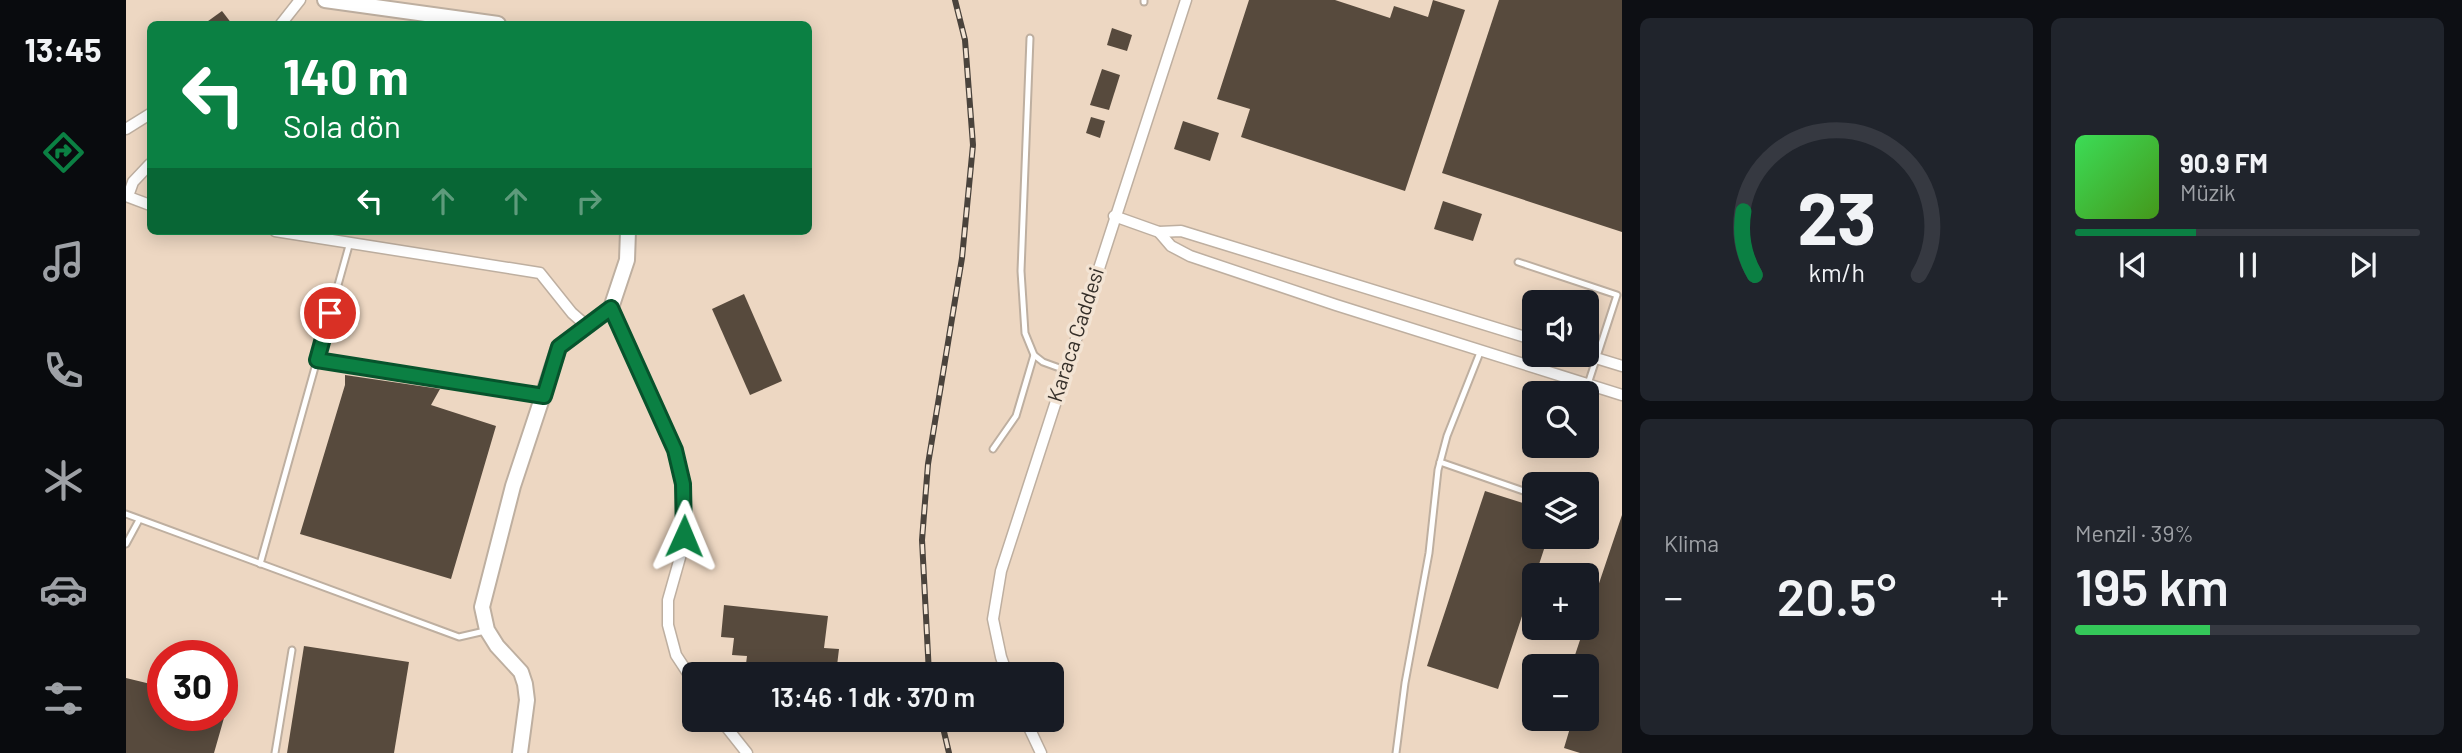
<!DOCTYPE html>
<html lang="tr">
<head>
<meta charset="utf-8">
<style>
  body { margin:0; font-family:Barlow,sans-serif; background:#20242c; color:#f1f3f6; height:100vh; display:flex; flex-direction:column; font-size:26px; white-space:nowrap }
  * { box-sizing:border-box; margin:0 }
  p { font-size:23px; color:#9ea1a6 }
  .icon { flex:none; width:38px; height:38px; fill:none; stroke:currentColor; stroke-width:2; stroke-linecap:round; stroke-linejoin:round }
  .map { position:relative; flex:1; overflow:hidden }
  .side { display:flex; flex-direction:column; gap:18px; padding:18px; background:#0d0f14; width:840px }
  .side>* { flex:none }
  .banner { position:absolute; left:21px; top:21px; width:665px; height:214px; border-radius:10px; box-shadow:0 4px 18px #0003; background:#0b8043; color:#fff; overflow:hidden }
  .fabs { position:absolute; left:1396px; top:290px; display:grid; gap:14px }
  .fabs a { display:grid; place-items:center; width:77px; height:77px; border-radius:10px; background:#171b24; box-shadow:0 4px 18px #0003; font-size:35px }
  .speed { position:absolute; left:21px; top:640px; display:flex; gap:14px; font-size:35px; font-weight:700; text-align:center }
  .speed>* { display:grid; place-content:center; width:91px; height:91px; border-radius:50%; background:#171b24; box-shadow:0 4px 18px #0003; line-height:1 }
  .speed .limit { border:10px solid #d22; background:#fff; color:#111 }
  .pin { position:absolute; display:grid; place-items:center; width:60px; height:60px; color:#fff; margin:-30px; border:4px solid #fff; border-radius:50%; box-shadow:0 2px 7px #0007 }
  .me { position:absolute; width:77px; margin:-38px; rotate:1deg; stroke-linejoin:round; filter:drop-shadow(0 0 5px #0008) }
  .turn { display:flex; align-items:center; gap:24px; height:147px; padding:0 21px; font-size:32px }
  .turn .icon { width:91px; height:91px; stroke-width:2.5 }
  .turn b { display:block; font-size:49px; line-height:60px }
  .lanes { display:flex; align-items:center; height:66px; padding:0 21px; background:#0003; justify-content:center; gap:35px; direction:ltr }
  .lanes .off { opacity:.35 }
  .big { font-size:52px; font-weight:600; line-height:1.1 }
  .side .card { flex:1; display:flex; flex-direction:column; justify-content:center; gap:10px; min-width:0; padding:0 24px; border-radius:10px; background:#20242c }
  .side .dial { align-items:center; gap:0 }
  .dial svg { height:182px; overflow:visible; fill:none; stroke:#363941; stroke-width:7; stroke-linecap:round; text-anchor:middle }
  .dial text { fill:#f1f3f6; stroke:none }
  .song { display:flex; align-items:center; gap:21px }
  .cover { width:84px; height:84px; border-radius:10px; background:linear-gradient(135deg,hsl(130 70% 55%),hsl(100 70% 35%)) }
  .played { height:7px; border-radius:4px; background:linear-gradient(90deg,#0b8043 35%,#363941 35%) }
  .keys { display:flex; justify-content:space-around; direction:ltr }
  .heat { display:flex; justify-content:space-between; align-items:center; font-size:38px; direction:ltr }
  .charge { height:10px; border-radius:5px; background:linear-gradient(90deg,#34c759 39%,#363941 0) }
  .side .tiles { flex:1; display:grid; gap:18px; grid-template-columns:repeat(2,1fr) }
  .trip { position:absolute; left:556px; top:662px; width:382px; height:70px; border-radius:10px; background:#171b24; box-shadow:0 4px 18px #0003; font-weight:600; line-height:70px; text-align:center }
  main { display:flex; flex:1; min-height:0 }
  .dock { display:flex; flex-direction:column; width:126px; justify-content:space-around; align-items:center; background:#090b0e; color:#9ea1a6 }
  .dock .icon { width:49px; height:49px }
  .dock .active { color:#0b8043 }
  .dock b { font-size:32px; color:#f1f3f6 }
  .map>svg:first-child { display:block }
  .built { fill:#edd7c2; fill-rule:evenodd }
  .building { fill:#574a3d }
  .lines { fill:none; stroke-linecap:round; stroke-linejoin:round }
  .lane-casing { stroke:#beafa0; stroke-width:9 }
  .street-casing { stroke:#beafa0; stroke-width:13 }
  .secondary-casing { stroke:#beafa0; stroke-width:18 }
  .lane { stroke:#fff; stroke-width:5 }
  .street { stroke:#fff; stroke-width:10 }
  .secondary { stroke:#fff; stroke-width:14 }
  .rail-casing { stroke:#4a433c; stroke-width:6 }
  .rail { stroke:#f3e4d4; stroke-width:3.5; stroke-dasharray:10; stroke-linecap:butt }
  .route-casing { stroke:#07532c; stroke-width:18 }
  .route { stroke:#0b8043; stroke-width:12 }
  .labels { text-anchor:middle; stroke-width:7; stroke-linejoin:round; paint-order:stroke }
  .street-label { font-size:21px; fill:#352f29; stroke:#f3e4d4 }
</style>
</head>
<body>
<main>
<nav class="dock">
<b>13:45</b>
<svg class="icon active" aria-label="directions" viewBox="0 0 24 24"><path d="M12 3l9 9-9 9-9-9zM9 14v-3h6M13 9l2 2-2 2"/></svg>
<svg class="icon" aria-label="music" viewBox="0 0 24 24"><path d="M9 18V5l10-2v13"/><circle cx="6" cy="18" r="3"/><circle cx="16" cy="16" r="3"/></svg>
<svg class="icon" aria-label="phone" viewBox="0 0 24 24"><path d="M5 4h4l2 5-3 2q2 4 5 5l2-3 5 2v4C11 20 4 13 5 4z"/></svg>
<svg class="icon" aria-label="climate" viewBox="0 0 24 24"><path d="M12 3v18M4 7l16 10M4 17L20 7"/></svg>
<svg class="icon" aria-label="car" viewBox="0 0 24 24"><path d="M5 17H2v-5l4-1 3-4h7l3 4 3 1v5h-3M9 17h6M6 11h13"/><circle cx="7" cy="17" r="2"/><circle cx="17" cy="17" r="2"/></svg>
<svg class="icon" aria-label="filters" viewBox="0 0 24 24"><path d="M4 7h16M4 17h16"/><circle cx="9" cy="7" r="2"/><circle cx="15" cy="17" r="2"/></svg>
</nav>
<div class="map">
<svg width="1496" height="753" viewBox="0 0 1496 753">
  <rect width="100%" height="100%" fill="#f3e4d4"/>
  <path class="built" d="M0,0h1496v753h-1496zM24,24h658v207h-658zM1409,303h52v52h-52zM1409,394h52v52h-52zM1409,485h52v52h-52zM1409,576h52v52h-52zM37,656h59v60h-59zM1409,667h52v52h-52zM569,674h357v45h-357z"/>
  <g class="building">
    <path d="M1123,0h86l55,18 4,-12 34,11 5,-17 32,10 -60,181 -164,-54 9,-28 -33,-10z"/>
    <path d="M1373,0h123v232l-180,-59z"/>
    <path d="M96,11l10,13h-28z"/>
    <path d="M986,28l20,7 -5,16 -20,-6z"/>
    <path d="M976,69l18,6 -11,35 -19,-5z"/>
    <path d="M965,117l14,4 -5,17 -14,-5z"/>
    <path d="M1057,121l36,12 -9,28 -36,-12z"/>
    <path d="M1317,201l39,13 -9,27 -39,-12z"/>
    <path d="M618,294l38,87 -32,14 -38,-86z"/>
    <path d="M219,375l95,14 -9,16 65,21 -45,153 -151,-45 45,-149z"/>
    <path d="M1359,491l50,16v30h13l-50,152 -71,-23z"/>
    <path d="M1496,515v238h-42l-16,-5 6,-20 -17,-5 1,-4h33v-52h-16l13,-39h3v-9z"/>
    <path d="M598,605l104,11 -4,32 15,1 -3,25 -91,-2 2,-16 -15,-1 2,-17 -13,-1z"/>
    <path d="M178,646l105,16 -15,91h-107z"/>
    <path d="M0,678l37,9v29h59v-13l6,1 -14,49h-88z"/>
  </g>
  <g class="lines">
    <defs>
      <g id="lane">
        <path d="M1018,2v-2"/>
        <path d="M904,38l-9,233 4,62 9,22 9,7 22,8"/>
        <path d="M1392,262l99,33 -29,89"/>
        <path d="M191,360l225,36"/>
        <path d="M867,449l23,-33 18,-61"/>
        <path d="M1314,462l95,33"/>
        <path d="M0,514l333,123 26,-6"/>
        <path d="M0,544l13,-24"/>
        <path d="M134,564l90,-322"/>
        <path d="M149,753l17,-103"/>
        <path d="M1270,753l9,-70 24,-130 9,-83 9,-34 34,-86"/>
      </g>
      <g id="street">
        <path d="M155,24l19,-24"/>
        <path d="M0,129l24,-15"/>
        <path d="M0,196l24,9"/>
        <path d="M2,196l5,-14 17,-18"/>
        <path d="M988,216l45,16 22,-1 354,109"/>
        <path d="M149,231l265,42 32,40 16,14"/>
        <path d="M1033,232l12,14 19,10 146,49 286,90"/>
        <path d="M485,308l58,126 11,33 5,52 -4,35 -13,46v25l8,30 19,29"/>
        <path d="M1460,355l36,11"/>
        <path d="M881,674l-6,-17 -8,-38 8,-48 185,-571"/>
        <path d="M594,719l27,34"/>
        <path d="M899,719l16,34"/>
      </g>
      <g id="secondary">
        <path d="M199,0l173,24"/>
        <path d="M394,753l7,-53 -2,-16 -4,-12 -24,-26 -10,-16 -5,-23 31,-121 46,-139 52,-39 16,-48 1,-29"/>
      </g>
    </defs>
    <use href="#lane" class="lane-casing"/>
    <use href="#street" class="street-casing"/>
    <use href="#secondary" class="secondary-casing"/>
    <use href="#lane" class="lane"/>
    <use href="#street" class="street"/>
    <use href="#secondary" class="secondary"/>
    <defs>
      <g id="rail">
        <path d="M803,674l-7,-134 6,-76 34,-206 11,-113 -8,-105 -10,-40"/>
        <path d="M815,719l8,34"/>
      </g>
    </defs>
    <use href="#rail" class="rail-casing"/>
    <use href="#rail" class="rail"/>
  </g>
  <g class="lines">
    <defs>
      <path id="route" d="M204,313l-13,47 227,36 15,-49 52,-39 64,142 8,34 1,52"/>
    </defs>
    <use href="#route" class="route-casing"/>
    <use href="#route" class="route"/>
  </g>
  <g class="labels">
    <g class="street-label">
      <text transform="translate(950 335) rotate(-72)" y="7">Karaca Caddesi</text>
    </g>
  </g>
</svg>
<div class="fabs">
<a><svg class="icon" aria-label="sound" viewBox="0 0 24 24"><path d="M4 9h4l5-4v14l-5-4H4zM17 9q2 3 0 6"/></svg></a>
<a><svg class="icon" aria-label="search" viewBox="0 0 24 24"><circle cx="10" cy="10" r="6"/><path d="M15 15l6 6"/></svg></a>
<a><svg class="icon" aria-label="layers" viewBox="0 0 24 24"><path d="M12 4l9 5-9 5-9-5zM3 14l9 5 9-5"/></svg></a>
<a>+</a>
<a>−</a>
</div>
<div class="speed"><div class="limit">30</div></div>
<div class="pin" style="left:204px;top:313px;background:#d93025"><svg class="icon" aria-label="arrive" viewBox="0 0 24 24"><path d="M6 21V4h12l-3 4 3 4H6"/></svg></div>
<svg class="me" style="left:558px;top:536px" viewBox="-20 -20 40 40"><path d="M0-17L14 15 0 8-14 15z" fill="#0b8043" stroke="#fff" stroke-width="4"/></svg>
<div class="trip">13:46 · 1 dk · 370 m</div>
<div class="banner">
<div class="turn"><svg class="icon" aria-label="left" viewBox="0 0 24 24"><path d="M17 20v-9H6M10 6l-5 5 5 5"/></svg><div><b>140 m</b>Sola dön</div></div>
<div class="lanes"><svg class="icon" aria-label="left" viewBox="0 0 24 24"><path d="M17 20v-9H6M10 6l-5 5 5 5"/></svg><svg class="icon off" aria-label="ahead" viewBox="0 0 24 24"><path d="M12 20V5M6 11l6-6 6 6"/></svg><svg class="icon off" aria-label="ahead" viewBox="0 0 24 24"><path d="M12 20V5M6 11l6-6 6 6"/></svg><svg class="icon off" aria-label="right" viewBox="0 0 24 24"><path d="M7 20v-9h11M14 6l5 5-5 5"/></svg></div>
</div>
</div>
<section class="side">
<div class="tiles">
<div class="card dial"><svg viewBox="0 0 100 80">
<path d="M14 69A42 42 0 1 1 86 69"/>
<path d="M14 69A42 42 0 0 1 9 41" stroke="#0b8043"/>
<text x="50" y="56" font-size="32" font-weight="700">23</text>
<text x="50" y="72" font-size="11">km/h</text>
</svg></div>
<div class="card">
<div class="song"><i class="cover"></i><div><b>90.9 FM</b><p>Müzik</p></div></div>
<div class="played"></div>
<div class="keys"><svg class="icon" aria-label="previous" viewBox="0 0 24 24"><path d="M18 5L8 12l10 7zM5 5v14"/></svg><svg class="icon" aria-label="pause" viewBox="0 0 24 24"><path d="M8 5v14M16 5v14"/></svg><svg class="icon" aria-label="next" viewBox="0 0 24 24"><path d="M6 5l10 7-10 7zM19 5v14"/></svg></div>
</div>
<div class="card"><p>Klima</p>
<div class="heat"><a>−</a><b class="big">20.5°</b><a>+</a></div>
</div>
<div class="card"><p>Menzil · 39%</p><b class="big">195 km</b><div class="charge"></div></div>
</div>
</section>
</main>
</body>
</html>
